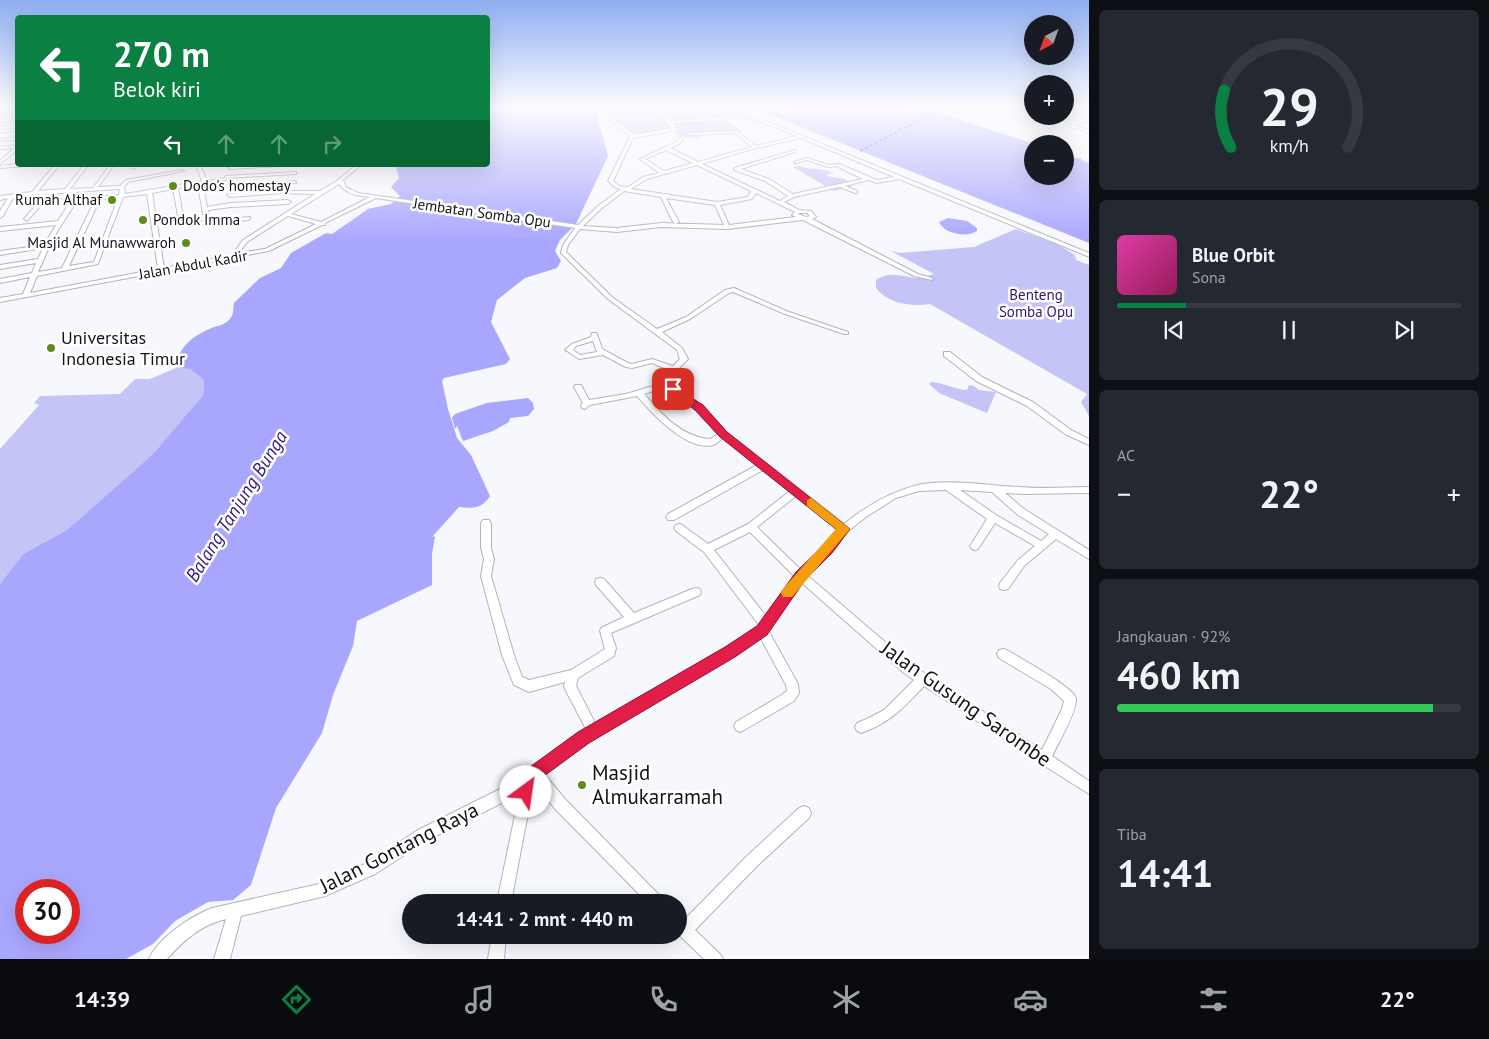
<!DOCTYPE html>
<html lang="id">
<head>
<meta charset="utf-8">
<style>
  body { margin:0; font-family:"PT Sans",sans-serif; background:#242831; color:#f1f3f6; height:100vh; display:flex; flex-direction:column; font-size:19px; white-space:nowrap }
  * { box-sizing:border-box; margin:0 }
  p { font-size:16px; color:#9ea1a6 }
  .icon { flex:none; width:28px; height:28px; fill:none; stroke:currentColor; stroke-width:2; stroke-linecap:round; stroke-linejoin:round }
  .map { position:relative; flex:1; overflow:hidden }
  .details { display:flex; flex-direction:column; gap:10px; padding:10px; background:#0d0f14; width:400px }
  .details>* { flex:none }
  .top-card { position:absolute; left:15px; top:15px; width:475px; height:152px; border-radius:5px; box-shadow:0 5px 20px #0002; background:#0b8043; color:#fff; overflow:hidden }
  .needle { width:32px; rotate:221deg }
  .tools { position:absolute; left:1024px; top:15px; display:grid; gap:10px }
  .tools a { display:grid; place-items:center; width:50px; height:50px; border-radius:50%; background:#171b24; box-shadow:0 5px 20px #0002; font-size:25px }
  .speed { position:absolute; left:15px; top:879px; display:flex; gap:10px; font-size:25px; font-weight:700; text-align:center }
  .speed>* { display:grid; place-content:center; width:65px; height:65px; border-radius:50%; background:#171b24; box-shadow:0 5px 20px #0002; line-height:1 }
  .speed .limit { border:8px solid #d22; background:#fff; color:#111 }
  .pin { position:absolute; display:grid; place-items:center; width:42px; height:42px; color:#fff; margin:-21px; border-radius:10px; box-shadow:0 2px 8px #0006 }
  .me { position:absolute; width:55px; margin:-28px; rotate:31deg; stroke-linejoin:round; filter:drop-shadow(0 0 4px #0008) }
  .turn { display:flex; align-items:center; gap:18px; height:105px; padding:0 15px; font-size:22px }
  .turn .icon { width:65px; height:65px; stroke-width:2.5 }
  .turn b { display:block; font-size:35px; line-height:42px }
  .lanes { display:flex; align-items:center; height:48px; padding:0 15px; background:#0003; justify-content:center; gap:25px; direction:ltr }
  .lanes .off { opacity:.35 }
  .big { font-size:38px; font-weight:700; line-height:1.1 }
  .details .widget { flex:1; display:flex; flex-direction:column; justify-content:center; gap:8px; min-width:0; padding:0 18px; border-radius:8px; background:#242831 }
  .details .dial { align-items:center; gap:0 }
  .dial svg { height:130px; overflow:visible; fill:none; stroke:#363941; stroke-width:7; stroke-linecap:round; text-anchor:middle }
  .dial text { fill:#f1f3f6; stroke:none }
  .song { display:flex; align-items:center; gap:15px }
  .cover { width:60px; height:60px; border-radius:8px; background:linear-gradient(135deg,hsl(320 70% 55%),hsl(330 70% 35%)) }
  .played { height:5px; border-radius:2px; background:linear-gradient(90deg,#0b8043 20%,#363941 20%) }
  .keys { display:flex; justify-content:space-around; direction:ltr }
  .heat { display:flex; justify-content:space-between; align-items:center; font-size:28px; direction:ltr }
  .charge { height:8px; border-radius:4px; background:linear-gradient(90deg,#34c759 92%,#363941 0) }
  .trip { position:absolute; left:402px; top:894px; width:285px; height:50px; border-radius:25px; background:#171b24; box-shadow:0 5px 20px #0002; font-weight:700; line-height:50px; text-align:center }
  .tab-bar { display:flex; height:80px; justify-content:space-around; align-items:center; background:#090b0e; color:#9ea1a6 }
  .tab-bar .icon { width:35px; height:35px }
  .tab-bar .current { color:#0b8043 }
  .tab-bar b { font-size:22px; color:#f1f3f6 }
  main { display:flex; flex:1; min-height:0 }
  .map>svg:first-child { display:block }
  .green { fill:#c4c4f7 }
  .water { fill:#a9a6fe; fill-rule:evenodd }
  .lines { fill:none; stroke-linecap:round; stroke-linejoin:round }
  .ferry { stroke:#362183; stroke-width:1; stroke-dasharray:3 2.5; stroke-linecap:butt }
  .minor-casing { stroke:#b2b3bd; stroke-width:2 }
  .minor { fill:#fff; fill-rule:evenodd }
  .route { fill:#e11d48; stroke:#92132f }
  .slow { fill:#f59e0b }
  .poi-dot { fill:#5e8c1e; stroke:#fff; stroke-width:2 }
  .labels { text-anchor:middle; stroke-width:5; stroke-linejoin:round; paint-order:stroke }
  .far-poi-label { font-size:15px; fill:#141418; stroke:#fff; text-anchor:start }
  .far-street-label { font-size:15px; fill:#141418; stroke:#fff }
  .far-park-label { font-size:15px; fill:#2e1579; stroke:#fff }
  .poi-label { font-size:18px; fill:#141418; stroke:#fff; text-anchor:start }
  .water-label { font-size:19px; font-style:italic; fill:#362183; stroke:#fff }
  .near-street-label { font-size:21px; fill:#141418; stroke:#fff }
  .near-poi-label { font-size:21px; fill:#141418; stroke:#fff; text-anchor:start }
</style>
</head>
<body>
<main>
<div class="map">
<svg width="1089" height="959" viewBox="0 0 1089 959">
  <rect width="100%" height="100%" fill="#f7f7fe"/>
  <g class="green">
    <path d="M609,107h93l6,6h8l26,19 -43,2 4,4 -25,-1 -3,-7 -38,5 -28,-20z"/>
    <path d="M799,166c12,4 21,1 34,7l-7,2c11,5 19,0 26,11l-18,5 -41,-24z"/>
    <path d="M1016,229l41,15 18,11 1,5 13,5v151l-8,-14 6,-8 -157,-90c-18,3 -42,0 -54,-16v-8c14,-10 27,-3 41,-2 5,0 12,-3 17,-4l-43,-23 9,2 74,-6z"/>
    <path d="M176,368l14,1 14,11 -1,15 -50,59 -86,76 -44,24 -23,30v-135l39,-44 -5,-2 6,-7 80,-2 15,-15h15z"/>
    <path d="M931,382c13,1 23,7 36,8l2,-5 5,1 5,4 17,2 -9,21 -48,-20 -10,-9z"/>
  </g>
  <g class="water">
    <path d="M488,107h77l31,4 12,45 -32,68 -16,16 -5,11 6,10 -4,7 -32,10 -28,22 -6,22 19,37 -4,5 -62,14 -2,3 6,28 9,29 14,17 19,41c-7,12 -17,13 -31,11l-27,30 3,-1 -3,18v31l-75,36 -4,25 -20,49 -11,38 -46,75 -25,77 -18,15 -25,2 -33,19 -22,23 -27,15h-126v-375l23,-30 44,-24 86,-76 50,-59 1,-15 -14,-11 -14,-1c2,-23 19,-33 38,-41 5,-1 11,-3 14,-6 6,-5 5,-11 6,-18l26,-25 21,-10 10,-15 35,-20 6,1 36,-25 23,-5 9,-8 -9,-9 8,-9 -3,-10 2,-3h90zM26,890h43v42h-43z"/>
    <path d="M786,107h116l31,4 101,33h-2v32h33v-22l8,4h9l-1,2 8,3v80l-325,-131z"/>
    <path d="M948,218l19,3 10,7v3c-10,7 -33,3 -38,-9z"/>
    <path d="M528,398l5,5 1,6 -6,7 -18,2 -1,4 -16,9 -30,10 -6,-15 -2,3 -3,-11 3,-4 32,-11z"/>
  </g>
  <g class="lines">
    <path class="ferry" d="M860,151l77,-40"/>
    <defs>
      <g id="minor">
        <path d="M18,107v2l-18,1v-2z"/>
        <path d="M655,107h9l-4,2 11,12 51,-3 12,-3 -16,-8h6l22,10 20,4 323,132v4l-2,-1 -188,-77 -22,4 -9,-3 -23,6 12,5v2h-2l-15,-6 -46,10 -10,5 15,8 12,1 5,6 -4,2 106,55 14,4v2l-18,-4 -111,-56 -76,9 -66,-2 -44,5 -37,-3 -12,16 -2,7 46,45 45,32 29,-12 39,-27 9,-2 55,24 59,20v2h-4l-59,-20 -52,-22 -4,1 -39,26 -28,13 20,16 6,11 -19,19 1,5 32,23 23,25 119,93c22,-18 46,-32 74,-39 28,-7 73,1 102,2 23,2 46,0 69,0v6l-66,1 -18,-1 19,16 65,41v9l-33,-20 -32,27 -16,23 -4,1 -4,-1 -1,-3 1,-3 18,-23 17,-14 -40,-23 -17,26 -3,1 -3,-1 -2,-3 2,-3 15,-24 -41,-29 -27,1 -23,7 -30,19 -19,15 -16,21 -23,23 104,89 130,85 20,-41 2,-8 -13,-12 -52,-31 -2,-4 2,-4 4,-1 4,1c12,8 68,37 69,49 1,12 -18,45 -24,57l37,25v13l-49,-31 -116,-77c-21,22 -34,37 -63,47l-4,-2 -2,-4 2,-4 12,-5 15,-8 30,-30 -10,-7 -102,-90 -34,47 30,54 1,9 -5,8 -50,29 -4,2 -4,-2 -2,-4 2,-4 44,-26 7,-5 -1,-6 -26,-48 -26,19 -137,79 -53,39 21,25 96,98 2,5h-16l-92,-93 -21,-27 -23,120h-14l23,-111 -10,8 -82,41 -53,34 -50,22 -84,20 -11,43h-16l12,-40c-25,6 -42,21 -59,40h-18c9,-21 42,-43 63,-51l107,-24 46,-20 53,-34 82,-41 86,-60 -20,-38 -2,-4 1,-5 -36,10 -15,-7 -12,-30 -21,-79 3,-17 -3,-11v-25l2,-3h6l2,3v25l3,11 -3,17 23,79 8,22 7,3 42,-10 34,-21 -5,-18 1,-3 23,-11 -28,-32 -1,-3 1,-3 4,-1 4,1 30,34 58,-24 4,-1 4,1 1,3 -1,3 -89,38 5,15 -2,8 -36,22 -2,8 19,37 131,-75 33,-23 -55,-73 -28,-21 -2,-3 2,-3 3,-1 3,1 26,19 40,-20 42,-33 -27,-21 -89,50h-6l-2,-3 2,-3 89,-49 -34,-27c-3,2 -6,6 -10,7 -26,7 -61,-32 -76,-49l-47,9 -5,4 -3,-1 -1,-2 2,-3 -9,-16 1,-2h6l8,15 37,-6 37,-11 -2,-5 8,-8 -17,-7 -20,5 -6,-1 -23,-12 -24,4 -12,-8 -2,-1 7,-6 19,-7 1,-4h4l1,1 5,15 26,14 4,1 20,-5 21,7 7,-7 -3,-9 -69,-51 -47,-46 2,-8 12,-17 -199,-30 -51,25v2h-3l-53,26 -33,6 -3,3 -3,-1 -230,43v-4l23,-4 7,-17 -30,6v-4l32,-6 4,-10 -36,6v-4l38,-6 5,-11 -43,7v-4l44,-6 12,-20 -56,6v-4l58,-6 12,-19 -28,2 -15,17 -3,-2 14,-16 2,-9 -27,4 -10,18 -3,2v-7l8,-13 -8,2v-4l32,-4 23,-27h4l-21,26 27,-2 19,-24h4l-18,24 23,-1 17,-23h4l-16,22 22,-1 6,-6 56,-10 2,1 -56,11 -4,5 1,7 77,-13 -6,-16h4l7,16 17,-3 2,-2 70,-4v2h-2l-67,4 -2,2 -22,4 4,23 24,-4 57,-3 3,2 -3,2 -57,3 -23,3 1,4 -3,2 -3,-2 -5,-29 -20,3 6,35 66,-6v2l-2,1 -68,6 -7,-37 -21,4 12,75 68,-13 11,-15 72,-46 -33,-1 -52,4 -3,-2 1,-1 54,-3h38l18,-11 18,-15h5l-18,15 3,7 12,6 220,32 20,-19 23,-17 -5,-1 -8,-7 22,-45 -24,-20 11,-8h2v2l-8,6 23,19 39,-7 -6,-5v-2zM738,116l26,7 33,13 -41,10 -20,-15 -47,2 -1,2 47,-2 17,14 -54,15 -28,-14 8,-3 7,-8 -2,-1 -9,7 -34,16 19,14 -16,4 -15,10 -9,-1 -6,-5 20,-43 44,-8 -4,-7 49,-3zM801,138l93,39 -17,3 -38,-16 -11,1 -21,-7 -13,4 2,1 11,-3 21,7 8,-1 27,13 -70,15 -24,-15 -28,-10 54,-17v-2l-61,18v2l31,11 23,15 -8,5 -78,-37 54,-16zM666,150l27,13 -29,8 -19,-12zM697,165l54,26 -3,6 -31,5 -86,-13 16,-10zM339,184c6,10 20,12 31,13l-49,25 -30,-8zM120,189l-1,6 -76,6 2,-7zM624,191l37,6 12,25 3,2 3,-2 -13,-24 49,7 9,20 -63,-2 -44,5 -34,-2 19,-18zM756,193l39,19 -3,3 4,2 -67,8 -9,-20 32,-6zM147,194l11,75 -128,24 7,-17 61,-12 25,-67zM118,198l-24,64 -25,4 31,-67zM95,200l-33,68 -24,4 15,-34 23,-36zM799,213h8l3,3 -4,1 -8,-3zM288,216l28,8 -51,25 -26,4 8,-11zM593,341l4,11 -17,3 -7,-5 3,-4zM666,387l30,23 22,24 -8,5c-29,-2 -48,-25 -66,-45zM960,490l32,2 26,23 31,19 -8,7 -45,-26zM796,496l42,34 -13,17 -24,23 -44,-43zM750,532l45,45 -29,39 -52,-66z"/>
        <path d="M1084,108l3,1 -22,7v-2z"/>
        <path d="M18,114v2l-18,1v-2z"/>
        <path d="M1052,116l24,6 13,-4v2l-14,6 14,4v2l-19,-5v-2l3,-1 -19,-6 -5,2 -2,-1z"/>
        <path d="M18,121v2l-18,2v-2z"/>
        <path d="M18,129v2l-18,1v-2z"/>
        <path d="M18,137v2l-18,2v-2z"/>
        <path d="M18,145v4l-18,15v-3l14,-13 -14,1v-2z"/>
        <path d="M18,164l10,1 -2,1 -26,2v-2z"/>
        <path d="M134,165h4l-4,4 -2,-1z"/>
        <path d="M256,165h25l-2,1 -49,3 -2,-1 2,-1z"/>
        <path d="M294,181l2,1v1l-69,4 -2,-1 2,-1z"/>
        <path d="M944,352h6l32,25 51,25 38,28 18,9v6l-24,-11 -38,-28 -51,-25 -32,-25z"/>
        <path d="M804,806l5,2 2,5 -2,5 -51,47 -63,65 25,24 3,5h-19l-25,-24v-17l5,2 64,-65 51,-47z"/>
        <path d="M492,935h14l-2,24h-16z"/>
      </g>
    </defs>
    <use href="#minor" class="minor-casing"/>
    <use href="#minor" class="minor"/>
  </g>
  <linearGradient id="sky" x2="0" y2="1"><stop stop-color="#8faef1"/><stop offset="0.44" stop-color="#fbfbff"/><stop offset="1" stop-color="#fbfbff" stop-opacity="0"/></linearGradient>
  <rect width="1089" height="242" fill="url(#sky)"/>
  <path class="route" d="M673,386l30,19 24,27 123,97 -18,24 -27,27 -38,55 -32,22 -146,86 -53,39 -5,16 -5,2 -6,-2 -3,-6 6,-20 55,-40 147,-85 32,-21 39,-54 27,-26 14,-16 -117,-93 -25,-27 -25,-19v-4z"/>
  <path class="slow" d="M811,498l39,31 -58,68h-9l-2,-4 2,-4 53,-60 -29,-23v-6z"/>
  <g class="poi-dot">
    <circle cx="173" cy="186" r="5"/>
    <circle cx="112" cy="200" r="5"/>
    <circle cx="143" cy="220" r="5"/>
    <circle cx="186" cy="243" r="5"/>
    <circle cx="51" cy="348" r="5"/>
    <circle cx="582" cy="785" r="5"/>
  </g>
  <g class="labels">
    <g class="far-poi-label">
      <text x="183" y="191">Dodo's homestay</text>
      <text x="102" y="205" text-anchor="end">Rumah Althaf</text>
      <text x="153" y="225">Pondok Imma</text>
      <text x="176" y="248" text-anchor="end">Masjid Al Munawwaroh</text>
    </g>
    <g class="far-street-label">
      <text transform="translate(482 213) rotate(8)" y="5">Jembatan Somba Opu</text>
      <text transform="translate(193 265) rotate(-10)" y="5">Jalan Abdul Kadir</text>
    </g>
    <g class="far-park-label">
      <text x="1036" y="300">Benteng<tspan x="1036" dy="17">Somba Opu</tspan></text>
    </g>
    <g class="poi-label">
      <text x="61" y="344">Universitas<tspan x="61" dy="21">Indonesia Timur</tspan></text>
    </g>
    <g class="water-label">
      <text transform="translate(236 506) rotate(-58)" y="7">Balang Tanjung Bunga</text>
    </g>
    <g class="near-street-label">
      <text transform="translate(966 704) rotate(35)" y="7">Jalan Gusung Sarombe</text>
      <text transform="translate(399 848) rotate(-27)" y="7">Jalan Gontang Raya</text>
    </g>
    <g class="near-poi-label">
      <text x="592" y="780">Masjid<tspan x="592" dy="24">Almukarramah</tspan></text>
    </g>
  </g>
</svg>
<div class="tools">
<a><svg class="needle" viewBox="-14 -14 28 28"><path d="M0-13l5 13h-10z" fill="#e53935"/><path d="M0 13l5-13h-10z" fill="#9ea1a6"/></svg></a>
<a>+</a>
<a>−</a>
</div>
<div class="speed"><div class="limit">30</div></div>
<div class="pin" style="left:673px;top:389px;background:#d93025"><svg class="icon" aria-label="arrive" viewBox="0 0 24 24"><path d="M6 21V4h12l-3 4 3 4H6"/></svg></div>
<svg class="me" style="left:526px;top:792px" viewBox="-20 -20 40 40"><circle r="19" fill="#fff"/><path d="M0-13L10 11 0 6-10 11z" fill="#e11d48"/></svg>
<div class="trip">14:41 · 2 mnt · 440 m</div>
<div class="top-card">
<div class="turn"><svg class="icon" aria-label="left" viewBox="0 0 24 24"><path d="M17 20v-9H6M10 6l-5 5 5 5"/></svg><div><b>270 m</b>Belok kiri</div></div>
<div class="lanes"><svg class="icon" aria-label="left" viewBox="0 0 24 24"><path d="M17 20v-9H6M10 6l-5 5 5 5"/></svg><svg class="icon off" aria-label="ahead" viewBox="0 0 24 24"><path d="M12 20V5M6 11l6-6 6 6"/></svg><svg class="icon off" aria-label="ahead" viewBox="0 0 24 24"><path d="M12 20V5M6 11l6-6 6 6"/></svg><svg class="icon off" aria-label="right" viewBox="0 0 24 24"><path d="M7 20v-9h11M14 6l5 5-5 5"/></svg></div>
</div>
</div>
<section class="details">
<div class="widget dial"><svg viewBox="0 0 100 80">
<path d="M14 69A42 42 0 1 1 86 69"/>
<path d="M14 69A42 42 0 0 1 10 34" stroke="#0b8043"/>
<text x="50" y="56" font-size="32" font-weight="700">29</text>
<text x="50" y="72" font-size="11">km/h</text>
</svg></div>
<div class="widget">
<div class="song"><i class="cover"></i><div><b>Blue Orbit</b><p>Sona</p></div></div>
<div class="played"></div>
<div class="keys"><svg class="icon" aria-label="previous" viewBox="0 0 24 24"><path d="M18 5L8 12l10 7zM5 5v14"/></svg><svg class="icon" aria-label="pause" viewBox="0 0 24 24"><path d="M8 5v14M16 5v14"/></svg><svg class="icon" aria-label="next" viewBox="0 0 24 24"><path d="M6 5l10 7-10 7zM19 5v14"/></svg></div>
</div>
<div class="widget"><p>AC</p>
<div class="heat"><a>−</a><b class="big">22°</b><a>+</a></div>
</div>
<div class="widget"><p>Jangkauan · 92%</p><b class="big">460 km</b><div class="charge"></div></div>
<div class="widget"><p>Tiba</p><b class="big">14:41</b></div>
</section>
</main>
<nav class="tab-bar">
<b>14:39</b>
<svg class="icon current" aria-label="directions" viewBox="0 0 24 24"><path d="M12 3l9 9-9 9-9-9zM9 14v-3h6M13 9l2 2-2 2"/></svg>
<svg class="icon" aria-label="music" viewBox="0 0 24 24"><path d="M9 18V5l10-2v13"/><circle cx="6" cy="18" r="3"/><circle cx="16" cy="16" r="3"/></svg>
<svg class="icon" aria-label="phone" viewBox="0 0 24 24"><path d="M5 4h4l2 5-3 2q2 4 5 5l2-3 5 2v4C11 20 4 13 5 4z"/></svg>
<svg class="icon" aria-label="climate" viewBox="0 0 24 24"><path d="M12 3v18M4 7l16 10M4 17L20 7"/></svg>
<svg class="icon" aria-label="car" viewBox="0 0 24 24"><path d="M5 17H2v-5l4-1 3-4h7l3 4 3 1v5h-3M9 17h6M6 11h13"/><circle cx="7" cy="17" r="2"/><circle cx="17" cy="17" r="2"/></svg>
<svg class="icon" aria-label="filters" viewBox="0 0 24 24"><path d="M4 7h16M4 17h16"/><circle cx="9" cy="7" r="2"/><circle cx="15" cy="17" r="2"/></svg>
<b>22°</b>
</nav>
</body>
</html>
